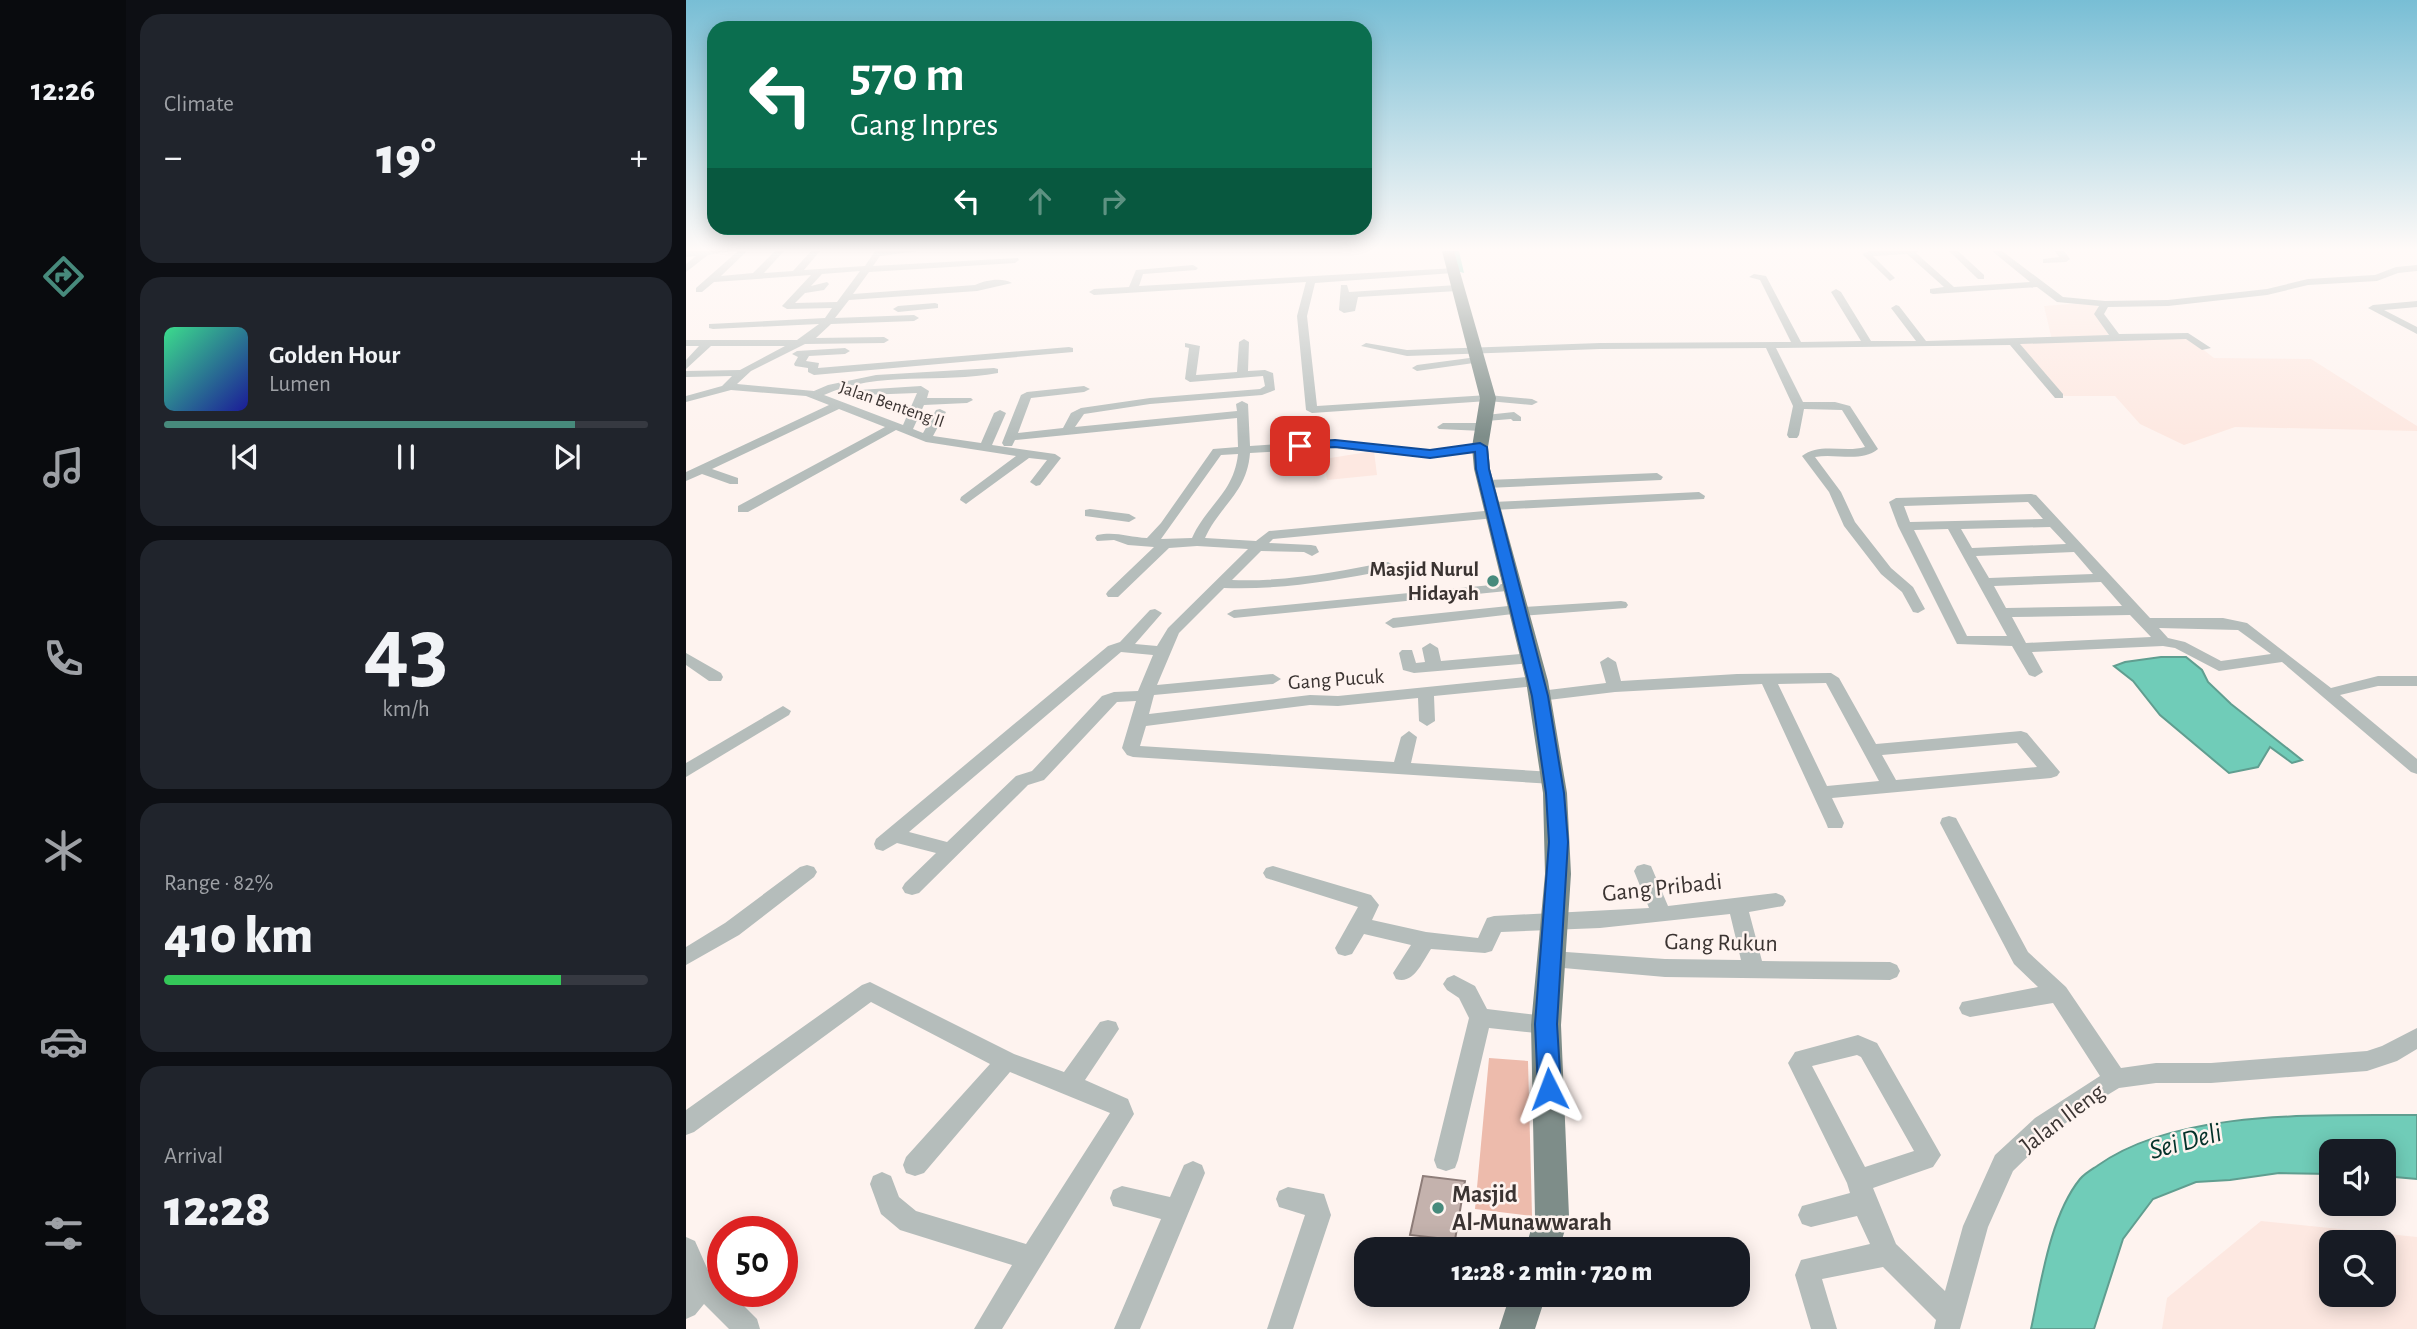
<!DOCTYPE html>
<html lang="en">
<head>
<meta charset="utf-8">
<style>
  body { margin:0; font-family:"Alegreya Sans",sans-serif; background:#20242c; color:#f1f3f6; height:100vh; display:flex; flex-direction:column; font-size:26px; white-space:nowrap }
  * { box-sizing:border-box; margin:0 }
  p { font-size:23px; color:#9ea1a6 }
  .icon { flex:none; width:38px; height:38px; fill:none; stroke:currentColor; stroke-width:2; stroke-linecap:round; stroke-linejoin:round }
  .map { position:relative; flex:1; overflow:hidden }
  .sheet { display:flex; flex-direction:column; gap:14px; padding:14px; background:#0d0f14; width:560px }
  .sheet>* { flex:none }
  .top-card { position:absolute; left:21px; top:21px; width:665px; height:214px; border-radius:21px; box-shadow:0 4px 18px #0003; background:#0b6e4f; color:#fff; overflow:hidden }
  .controls { position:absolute; left:1633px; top:1139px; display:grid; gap:14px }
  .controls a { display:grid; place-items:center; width:77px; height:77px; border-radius:14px; background:#171b24; box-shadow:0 4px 18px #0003; font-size:35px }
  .speed { position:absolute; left:21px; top:1216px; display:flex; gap:14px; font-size:35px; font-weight:700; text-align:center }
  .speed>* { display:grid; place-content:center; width:91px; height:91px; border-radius:50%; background:#171b24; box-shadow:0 4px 18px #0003; line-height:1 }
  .speed .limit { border:10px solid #d22; background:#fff; color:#111 }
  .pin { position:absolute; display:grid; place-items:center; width:60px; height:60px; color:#fff; margin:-30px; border-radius:14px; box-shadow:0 4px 10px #0006 }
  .me { position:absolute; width:77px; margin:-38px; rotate:357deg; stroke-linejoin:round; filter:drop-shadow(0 0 5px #0008) }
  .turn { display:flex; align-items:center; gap:24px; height:147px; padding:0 28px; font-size:32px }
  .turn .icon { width:91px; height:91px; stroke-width:2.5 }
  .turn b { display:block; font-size:49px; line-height:60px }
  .lanes { display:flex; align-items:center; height:66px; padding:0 28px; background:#0003; justify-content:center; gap:35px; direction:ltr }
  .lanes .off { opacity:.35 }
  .big { font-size:52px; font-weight:800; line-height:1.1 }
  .sheet .tile { flex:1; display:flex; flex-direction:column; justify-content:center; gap:10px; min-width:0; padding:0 24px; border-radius:21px; background:#20242c }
  .sheet .dial { align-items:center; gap:0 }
  .dial b { font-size:91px; line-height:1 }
  .song { display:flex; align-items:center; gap:21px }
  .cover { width:84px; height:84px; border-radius:10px; background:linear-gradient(135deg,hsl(150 70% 55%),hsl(240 70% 35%)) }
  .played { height:7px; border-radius:4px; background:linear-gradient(90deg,#478a7c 85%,#363941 85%) }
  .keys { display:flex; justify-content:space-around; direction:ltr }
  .heat { display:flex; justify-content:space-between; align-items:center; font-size:38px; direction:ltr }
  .charge { height:10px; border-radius:5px; background:linear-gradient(90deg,#34c759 82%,#363941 0) }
  .trip { position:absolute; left:668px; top:1237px; width:396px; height:70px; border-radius:21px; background:#171b24; box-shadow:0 4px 18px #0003; font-weight:800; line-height:70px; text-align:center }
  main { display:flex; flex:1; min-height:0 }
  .tabs { display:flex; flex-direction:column; width:126px; justify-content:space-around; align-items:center; background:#090b0e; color:#9ea1a6 }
  .tabs .icon { width:49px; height:49px }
  .tabs .selected { color:#478a7c }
  .tabs b { font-size:32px; color:#f1f3f6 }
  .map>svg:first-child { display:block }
  .built { fill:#fde8e1; fill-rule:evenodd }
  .green { fill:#edbbac }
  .water { fill:#70ccb8; stroke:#609e90; stroke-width:2 }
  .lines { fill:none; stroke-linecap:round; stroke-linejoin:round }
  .canal { fill:#70ccb8; fill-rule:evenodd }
  .building { fill:#c4b2ad; stroke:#8e7d79; stroke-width:2 }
  .minor { fill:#b5bdbb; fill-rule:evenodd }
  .major { fill:#7e8d89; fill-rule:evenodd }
  .route { fill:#1a73e8; stroke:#114b97; stroke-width:2 }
  .poi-dot { fill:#478a7c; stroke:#fef3ef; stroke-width:2.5 }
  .labels { text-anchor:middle; stroke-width:5; stroke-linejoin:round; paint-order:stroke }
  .far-street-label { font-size:18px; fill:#3b3432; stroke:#fef3ef }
  .poi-label { font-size:21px; font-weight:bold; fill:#3b3432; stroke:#fef3ef; text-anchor:end }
  .street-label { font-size:21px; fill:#3b3432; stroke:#fef3ef }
  .near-street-label { font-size:24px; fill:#3b3432; stroke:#fef3ef }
  .near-poi-label { font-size:24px; font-weight:bold; fill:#3b3432; stroke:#fef3ef; text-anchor:start }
  .near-water-label { font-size:28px; font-style:italic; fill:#033129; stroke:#fef3ef }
</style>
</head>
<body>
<main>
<nav class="tabs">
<b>12:26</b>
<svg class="icon selected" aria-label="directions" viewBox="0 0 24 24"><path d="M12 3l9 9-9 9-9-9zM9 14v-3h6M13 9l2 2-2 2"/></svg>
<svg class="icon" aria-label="music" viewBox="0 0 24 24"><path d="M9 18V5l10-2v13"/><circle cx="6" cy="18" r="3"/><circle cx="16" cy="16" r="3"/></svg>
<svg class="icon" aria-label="phone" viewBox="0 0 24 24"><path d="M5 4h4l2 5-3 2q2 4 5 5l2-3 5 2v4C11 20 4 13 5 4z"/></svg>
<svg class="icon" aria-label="climate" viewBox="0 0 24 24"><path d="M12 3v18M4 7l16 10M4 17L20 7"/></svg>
<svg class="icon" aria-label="car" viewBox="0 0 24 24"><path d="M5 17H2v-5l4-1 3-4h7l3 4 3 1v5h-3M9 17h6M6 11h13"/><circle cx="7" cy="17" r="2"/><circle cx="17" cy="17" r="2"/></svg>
<svg class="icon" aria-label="filters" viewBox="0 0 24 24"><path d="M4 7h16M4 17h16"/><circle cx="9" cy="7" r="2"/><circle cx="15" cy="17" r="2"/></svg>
</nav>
<section class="sheet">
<div class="tile"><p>Climate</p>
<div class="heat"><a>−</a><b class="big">19°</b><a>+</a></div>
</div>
<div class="tile">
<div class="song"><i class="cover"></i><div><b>Golden Hour</b><p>Lumen</p></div></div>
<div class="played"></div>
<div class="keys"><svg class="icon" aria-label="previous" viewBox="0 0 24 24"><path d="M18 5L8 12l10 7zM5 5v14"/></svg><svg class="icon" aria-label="pause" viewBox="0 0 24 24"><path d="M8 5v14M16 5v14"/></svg><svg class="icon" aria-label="next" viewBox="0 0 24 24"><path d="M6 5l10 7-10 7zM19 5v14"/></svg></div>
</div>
<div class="tile dial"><b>43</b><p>km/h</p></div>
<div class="tile"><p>Range · 82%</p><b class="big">410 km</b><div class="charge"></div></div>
<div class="tile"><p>Arrival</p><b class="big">12:28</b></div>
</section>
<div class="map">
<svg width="1731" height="1329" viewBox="0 0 1731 1329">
  <rect width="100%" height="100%" fill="#fef3ef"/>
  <g class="built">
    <path d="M1410,302l13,35 -57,3 -8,-34z"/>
    <path d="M1501,337l27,21 97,1 106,67v5l-182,-4 -51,18 -44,-21 -25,-28h-51l-47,-53z"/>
    <path d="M688,451l3,24 -50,5 -3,-21z"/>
    <path d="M1575,1221l156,16v92h-255l5,-31zM1698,1242v53h-53v-53z"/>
  </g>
  <path class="green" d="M803,1058l39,3 4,155 -57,-7z"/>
  <g class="water">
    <path d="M1475,657h25l16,13 6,12 23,22 71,56 -10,3 -22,-16 -12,20 -29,6 -69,-58 -27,-34 -19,-15 11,-4z"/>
    <path d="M1731,1115v64l-33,-3v-24h-53v22l-52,-1 -49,7 -34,2 -43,17 -30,40 -29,90h-63c10,-46 19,-113 49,-150 4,-5 11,-9 17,-13 81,-58 223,-50 320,-51z"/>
  </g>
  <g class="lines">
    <path class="canal" d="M767,251h6l5,22 -7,-2z"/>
  </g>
  <path class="building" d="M737,1176l42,5 -10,59 -45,-5z"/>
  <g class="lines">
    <g class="minor">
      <path d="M0,251h44l-22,4 -22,17v-8l10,-8 -10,1z"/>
      <path d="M52,251h9l-26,25 32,-3 22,-22h9l-20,22 29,-2 18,-20h9l-16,19 61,-4 10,-15h44l-39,5 -7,10 145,-8 1,2 -4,3 -146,9 -16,22 122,-9c10,-5 27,-8 37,-2l-35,8 -128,9 -14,18 79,-3 5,3 -5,3 -83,3 -15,14 68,-1 5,3 -5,3 -79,1 -54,27 -14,13 77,7 14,-6 48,-10 118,-7 4,1v4c-58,11 -119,-3 -174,22l79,30 14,-32 -54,2 -6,-3 2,-2 62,-4 8,5 -2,7h44l2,2 -6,3 -43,2 -11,24 10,4 13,-23 4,-1 6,3 -13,24 48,7 13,-30 6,-3 6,3 -14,32 63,9 6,4 -21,27 -4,1 -6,-4 17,-22 -18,-2 -63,46 -6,-4 1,-3 55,-41 -90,-14 -30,-12 -148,82h-10v-6l147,-79 -46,-18 -127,60 26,9v6h-8l-28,-10 -16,7v-9l143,-67 -23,-9 -75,-6 -45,12v-6l36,-10 10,-10 -46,1v-6l54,-1 45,-24h-74l-25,23v-9l13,-14h-13v-6h111l22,-16 -106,5 -4,-1v-4l116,-6 7,-10 -45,1 -5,-3 29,-31 -97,7 -12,10h-6v-4zM174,271l-23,31 -42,1 10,-10 19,-3 5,-6 -2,-2 -16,4 11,-12z"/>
      <path d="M1232,251l-2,2 38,34 76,-5 -38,-31h10l61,46 42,4 63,-1 99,-11 41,-10 67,-4 21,-8 21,-2v6l-19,2 -21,8 -69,4 -41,10 -99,11 -60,1 -4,7 15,20 69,-1 23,15 -9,2 -16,-11 -166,5 43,50v4h-8l-45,-53 -234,3 27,54h32l15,4 28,43c-17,14 -42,4 -63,8l26,35 14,30 36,46 22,19 12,22 -7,4 -5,-1 -11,-20 -21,-18 -37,-48 -15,-34 -27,-36c17,-14 43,-3 63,-9l-23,-37 -38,-1 -5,26 -2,3h-8l-2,-3 6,-29 -27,-58 -166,1 -193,7 -46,-10 5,-3 41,7 193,-7 191,-1 -31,-62 -11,-3 5,-3 12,2 35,66 60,-1 -30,-49 5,-3 5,3 30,49h45l-25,-33 5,-3 3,1 27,35 183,-6 -15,-21 5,-8 -42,-4 -20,-15 -104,7 -3,-1v-4l14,-2 -37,-33 -34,2 22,22 -5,3 -28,-27 7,-3z"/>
      <path d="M1263,251h9l26,24v4h-6z"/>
      <path d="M1369,251h9l6,8 -4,3 -23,1v-4l16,-2z"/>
      <path d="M507,265l5,3 -2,2 -53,4 -4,12 317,-18 2,2 -5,3 -138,10 -8,33 10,90 171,-11 44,4 6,3 -6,3 -44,-4 -176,12 -6,-3 -9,-94 9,-34 -212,13 -5,-3 5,-3 35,-2 7,-17z"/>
      <path d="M655,285h6l2,7 108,-7 5,3 -5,3 -99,6 -3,14 -11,2 -5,-3z"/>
      <path d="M1731,301v6l-33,3 33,17v7l-49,-26 5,-3z"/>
      <path d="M249,303l3,1v4l-40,4 -5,-3 5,-3z"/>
      <path d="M558,339l5,3 -1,29 17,-1 8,3 2,17 -13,5 -112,9 -66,10 -9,13 162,-16 -1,-7 6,-3 6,3 2,42 85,-6 95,10 50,-7 6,4 -6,4 -50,7 -95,-10 -85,5c-3,40 -30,52 -45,85l51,3 13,-10 226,-21 7,4 -7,4 -222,21 -4,4 42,2 5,1 3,6 -7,4 -8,-4 -43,-1 -29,29c53,2 105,-8 156,-18l7,4 -7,4c-55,11 -108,20 -164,18l-45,45 -22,52 116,-11 8,5 -8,5 -119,11 -5,19 161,-19 28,1 199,-20 8,5 -8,5 -103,10 1,25 -8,5 -8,-5 -1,-23 -80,8 -28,-1 -164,21 -6,20 254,16 7,-25 8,-6 8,6 -6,26 142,9 6,2 3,4 -3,4 -6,2 -420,-27 -6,-2 -5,-7 14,-47 -19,1 -73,78 -16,5 -109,108 -7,2 -7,-2 -3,-5 3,-5 31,-30 -39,-10 -14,8 -7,-2 -2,-5 2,-5 232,-193 12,-4 30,-32 5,-1 7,4 -27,31 22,2 11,-18 80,-79 -51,-3 -28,2 -51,49h-10l-2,-3 2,-3 46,-44 -26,-2 -14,-5 -17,1 -2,-3 2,-3c18,-4 32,2 50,3l14,-15 52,-74 25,-2 -1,-29 -222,22 -3,6h-8l-2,-3 19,-48 6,-3 57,-6 6,3 -6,3 -53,6 -13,35 45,-5 8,-15 10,-5 69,-10 110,-9 5,-3 -2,-10 -73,6 -5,-3 4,-31 -4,-1v-4l15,3 -4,29 41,-3 2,-30zM552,454c-4,39 -32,52 -46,84l-31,1 60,-84zM435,652l32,3 -15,36 -24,1 -12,4 -70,75 -16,5 -69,66 -38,-10z"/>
      <path d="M383,347l4,1v4l-259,23 -6,-3v-4l-13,-2 -1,-2 4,-7 -6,-3 5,-3 48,-3 5,3 -5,3 -36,2 -3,5 13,2 -1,5z"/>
      <path d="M791,357l5,3 -1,2 -64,9 -5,-3 5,-3z"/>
      <path d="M828,412l7,5v4h-8l-2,-2 -25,2 -6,-3 6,-3z"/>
      <path d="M757,423h40l6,4 -6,4 -44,-2 -2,-2z"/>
      <path d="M971,473l6,4 -2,3 -174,8 -6,-4 6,-4z"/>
      <path d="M1013,492l6,4 -1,3 -211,11 -7,-4 7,-4z"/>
      <path d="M1345,494l5,1 114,123h73l24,5 84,65 47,-12h39v10h-39l-38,9 77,64v15l-6,-2 -129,-110 -63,9 -44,-23 -12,-2 -131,6 11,20 -8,5 -6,-2 -17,-29 -55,-2 -59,-118 -9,-24 7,-4zM1342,502l15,17 -133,3 -6,-16zM1364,527l16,17 -94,4 -11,-19zM1262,529l59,107h-40l-53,-106zM1388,552l19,22 -104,4 -13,-22zM1415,582l21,24 -116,2 -12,-22zM1444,615l21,22 -125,6 -14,-26zM1473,628l79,2 33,24 -50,7 -36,-19 -17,-4z"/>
      <path d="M404,509l39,5 7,4 -7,4 -44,-6v-6z"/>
      <path d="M826,583l7,4 -2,3 -283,28 -7,-4 7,-4z"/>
      <path d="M935,601l5,1 2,3 -2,3 -107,8 -6,-2 -120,14 -8,-5 8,-5 125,-13 6,2z"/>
      <path d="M744,643l8,5 3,13 90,-8 8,5 -8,5 -117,10 -11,-3 -4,-17 3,-3h10l4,13 9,-1 -3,-14z"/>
      <path d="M0,653l35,20 2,4 -2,4h-12l-23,-16z"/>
      <path d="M922,657l8,5 5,19 116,-7 94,-1 8,5 37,66 145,-13 6,2 33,39 -3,4 -6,2 -219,20 12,25 -2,5h-14l-2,-5 -64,-139 -147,8 -75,9 -8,-5 8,-5 66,-8 -6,-21zM1140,683l53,98 -52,5 -49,-102zM1331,743l20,24 -141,13 -14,-25z"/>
      <path d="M97,706l8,5 -2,4 -103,62v-14z"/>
      <path d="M1263,816l7,2 72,134 38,35 55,81 35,-5h55l156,-12 15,-5 35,-18v21l-20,12 -30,10 -156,12h-55l-37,5 -33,20 -35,26 -38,37 -25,56 -28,102h-26l2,-9 -53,-53 -61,12 15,50h-26l-16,-54 6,-15 69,-16 -13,-28 -46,11 -9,-3 -4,-9 4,-9 48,-13 -3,-10 -59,-120 7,-11 63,-17 19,8 64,112 -8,12 -60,21 23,56 49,47 18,-65 32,-71 40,-37 65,-42 -47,-73 -83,14 -8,-3 -3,-6 3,-6 76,-15 -24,-23 -74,-141 2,-5zM1171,1055l4,2 53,94 -49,16 -53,-101z"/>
      <path d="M958,864l7,2 17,40 108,-13 7,3 3,5 -3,5 -34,6 13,49 128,1 7,3 3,6 -3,6 -7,3 -225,-3 -113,-10 -7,-2 -3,-6 3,-6 7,-2 113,8 76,1 -11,-46 -130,14 -99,4 -9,19 -7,2 -54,-4c-9,13 -17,36 -35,30l-3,-6 18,-28 -47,-11 -12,20 -7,2 -7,-2 -3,-6 23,-41 -92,-29 -3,-5 3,-5 7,-2 98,29 8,10 -7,15 54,12 52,6 9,-20 7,-2 155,-8 -15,-37 3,-5z"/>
      <path d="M121,865l7,2 3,5 -3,5 -75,58 -53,30v-18l39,-24 75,-56z"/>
      <path d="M768,975l21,11 12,23 59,7 8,2 3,7 -3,7 -8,2 -57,-6 -31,132 -3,8 -9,3 -9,-3 -3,-8 35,-142 -10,-20 -12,-8 -4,-6 4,-6z"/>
      <path d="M184,982l144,72 50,18 36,-50 8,-2 8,2 3,7 -34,51 43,19 6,15 -132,215h-28l38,-64 -112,-35 -19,-16 -11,-30 3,-8 9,-4 9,4 8,21 17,14 110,33 84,-131 -100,-41 -86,101 -9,3 -9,-3 -3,-8 3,-8 84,-93 -119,-62 -177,130 -8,3v-25l176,-125z"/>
      <path d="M507,1161l9,4 3,8 -65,156h-26l47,-110 -48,-13 -3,-8 3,-8 9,-4 48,11 14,-32z"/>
      <path d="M602,1187l36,7 7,21 -38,114h-26l38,-114 -26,-8 -3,-8 3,-8z"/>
      <path d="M0,1237l9,4 16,36 12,9v6h7l27,27 3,10h-31l-25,-25 -9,11 -9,4z"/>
    </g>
    <g class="major">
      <path d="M756,251h12l42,147 -8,49 2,22 58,212 19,112 4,81 -10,151 8,191 -10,34h-34l10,-34 -4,-191 14,-151 -2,-81 -17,-112 -52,-212 -2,-22 8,-49z"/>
      <path d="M824,1295h36l-11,34h-36z"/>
    </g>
  </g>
  <linearGradient id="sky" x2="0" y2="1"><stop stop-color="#78bed5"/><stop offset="0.57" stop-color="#fffaf8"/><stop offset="1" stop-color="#fffaf8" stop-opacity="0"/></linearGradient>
  <rect width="1731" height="437" fill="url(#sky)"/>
  <path class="route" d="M649,440l95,10 50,-7 7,4 2,22 59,227 16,97 4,49 -11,182 4,65 -4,7 -8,3 -8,-3 -3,-7 -3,-65 14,-182 -3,-49 -14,-97 -56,-227 -1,-17 -45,6 -95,-11 -35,2 -6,-3 6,-4z"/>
  <g class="poi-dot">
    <circle cx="807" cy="581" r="7"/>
    <circle cx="752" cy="1208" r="7"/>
  </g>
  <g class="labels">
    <g class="far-street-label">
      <text transform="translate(206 404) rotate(19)" y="6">Jalan Benteng II</text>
    </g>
    <g class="poi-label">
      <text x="793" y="576">Masjid Nurul<tspan x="793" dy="24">Hidayah</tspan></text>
    </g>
    <g class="street-label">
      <text transform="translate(650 679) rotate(-4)" y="7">Gang Pucuk</text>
    </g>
    <g class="near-street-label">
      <text transform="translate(976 887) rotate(-6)" y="8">Gang Pribadi</text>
      <text transform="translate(1035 942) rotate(1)" y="8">Gang Rukun</text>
      <text transform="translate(1376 1118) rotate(-37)" y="8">Jalan Ileng</text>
    </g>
    <g class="near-poi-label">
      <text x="766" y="1202">Masjid<tspan x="766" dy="28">Al-Munawwarah</tspan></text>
    </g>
    <g class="near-water-label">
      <text transform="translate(1499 1140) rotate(-15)" y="10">Sei Deli</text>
    </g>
  </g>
</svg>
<div class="controls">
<a><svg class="icon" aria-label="sound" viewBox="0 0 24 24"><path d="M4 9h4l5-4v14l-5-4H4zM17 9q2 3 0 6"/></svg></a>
<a><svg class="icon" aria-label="search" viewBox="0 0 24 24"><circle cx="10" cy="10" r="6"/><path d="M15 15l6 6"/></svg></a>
</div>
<div class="speed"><div class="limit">50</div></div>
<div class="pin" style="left:614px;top:446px;background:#d93025"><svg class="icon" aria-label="arrive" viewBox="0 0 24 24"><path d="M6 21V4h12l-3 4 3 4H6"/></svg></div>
<svg class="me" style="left:863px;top:1089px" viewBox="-20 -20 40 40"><path d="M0-17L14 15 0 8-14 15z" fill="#1a73e8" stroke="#fff" stroke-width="4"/></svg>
<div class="trip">12:28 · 2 min · 720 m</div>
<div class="top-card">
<div class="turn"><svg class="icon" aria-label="left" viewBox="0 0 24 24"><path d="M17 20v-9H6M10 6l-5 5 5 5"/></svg><div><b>570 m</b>Gang Inpres</div></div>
<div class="lanes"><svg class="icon" aria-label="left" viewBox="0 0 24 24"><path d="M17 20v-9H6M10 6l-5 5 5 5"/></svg><svg class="icon off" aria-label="ahead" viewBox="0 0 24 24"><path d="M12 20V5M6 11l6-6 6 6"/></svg><svg class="icon off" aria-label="right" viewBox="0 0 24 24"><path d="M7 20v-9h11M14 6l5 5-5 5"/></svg></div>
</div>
</div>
</main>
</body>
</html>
